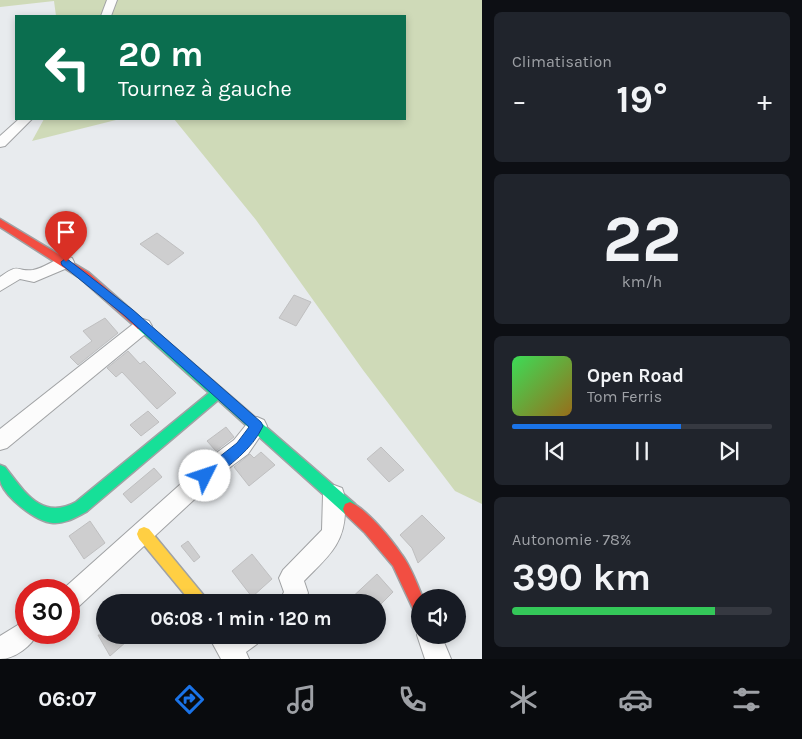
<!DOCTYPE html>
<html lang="fr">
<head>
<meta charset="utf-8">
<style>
  body { margin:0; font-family:Karla,sans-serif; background:#20242c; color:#f1f3f6; height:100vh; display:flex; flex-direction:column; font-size:19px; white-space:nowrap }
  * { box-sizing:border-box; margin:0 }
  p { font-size:16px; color:#9ea1a6 }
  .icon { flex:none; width:28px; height:28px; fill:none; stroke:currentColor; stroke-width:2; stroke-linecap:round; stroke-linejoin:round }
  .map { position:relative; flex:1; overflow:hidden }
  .panel { display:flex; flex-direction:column; gap:12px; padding:12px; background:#0d0f14; width:320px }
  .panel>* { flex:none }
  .hud { position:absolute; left:15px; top:15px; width:391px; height:105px; border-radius:0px; box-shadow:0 2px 8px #0003; background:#0b6e4f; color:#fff; overflow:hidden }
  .buttons { position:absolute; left:411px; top:589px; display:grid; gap:10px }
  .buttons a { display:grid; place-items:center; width:55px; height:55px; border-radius:50%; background:#171b24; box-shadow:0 2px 8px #0003; font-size:25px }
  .speed { position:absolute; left:15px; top:579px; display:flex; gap:10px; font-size:25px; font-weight:700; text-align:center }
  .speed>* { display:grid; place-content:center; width:65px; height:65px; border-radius:50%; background:#171b24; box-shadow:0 2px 8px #0003; line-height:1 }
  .speed .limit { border:8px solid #d22; background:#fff; color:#111 }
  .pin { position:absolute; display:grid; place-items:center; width:42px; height:42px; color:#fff; margin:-51px -21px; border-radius:50% 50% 50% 0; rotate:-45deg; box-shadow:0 0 5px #0007 }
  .pin .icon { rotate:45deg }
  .me { position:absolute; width:55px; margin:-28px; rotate:49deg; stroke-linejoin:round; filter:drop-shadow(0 0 4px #0008) }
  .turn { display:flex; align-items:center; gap:18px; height:105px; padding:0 20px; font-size:22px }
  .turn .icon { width:65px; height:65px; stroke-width:2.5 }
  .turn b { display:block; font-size:35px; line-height:42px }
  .big { font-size:38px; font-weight:700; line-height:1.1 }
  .panel .card { flex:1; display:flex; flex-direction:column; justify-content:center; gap:8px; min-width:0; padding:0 18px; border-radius:8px; background:#20242c }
  .panel .dial { align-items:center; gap:0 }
  .dial b { font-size:65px; line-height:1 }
  .song { display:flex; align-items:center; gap:15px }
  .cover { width:60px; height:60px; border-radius:8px; background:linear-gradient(135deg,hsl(130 70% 55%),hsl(40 70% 35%)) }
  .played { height:5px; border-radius:2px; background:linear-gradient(90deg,#1a73e8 65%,#363941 65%) }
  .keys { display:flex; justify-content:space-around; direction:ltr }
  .heat { display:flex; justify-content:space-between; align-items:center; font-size:28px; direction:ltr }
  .charge { height:8px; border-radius:4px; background:linear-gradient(90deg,#34c759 78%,#363941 0) }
  .trip { position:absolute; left:96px; top:594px; width:290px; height:50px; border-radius:25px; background:#171b24; box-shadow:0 2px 8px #0003; font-weight:700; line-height:50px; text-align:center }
  .dock { display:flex; height:80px; justify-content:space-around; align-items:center; background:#090b0e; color:#9ea1a6 }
  .dock .icon { width:35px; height:35px }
  .dock .active { color:#1a73e8 }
  .dock b { font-size:22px; color:#f1f3f6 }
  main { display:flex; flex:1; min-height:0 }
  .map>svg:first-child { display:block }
  .green { fill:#cfdab8 }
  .building { fill:#cececf; stroke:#bfbfc0 }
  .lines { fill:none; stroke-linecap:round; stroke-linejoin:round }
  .street-casing { stroke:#a0a2a4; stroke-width:2 }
  .fast-casing { stroke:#a0a2a4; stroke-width:3 }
  .slow-casing { stroke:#a0a2a4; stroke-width:3 }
  .jam-casing { stroke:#a0a2a4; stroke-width:3 }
  .street { fill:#fcfcfc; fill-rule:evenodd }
  .fast { fill:#16e098; fill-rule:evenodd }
  .slow { fill:#ffcf43; fill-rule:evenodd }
  .jam { fill:#f24e42; fill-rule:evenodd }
  .route { fill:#1a73e8; stroke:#114b97 }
</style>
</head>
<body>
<main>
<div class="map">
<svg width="482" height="659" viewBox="0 0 482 659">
  <rect width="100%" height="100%" fill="#e8ebee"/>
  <g class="green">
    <path d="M0,0h482v504l-27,-13 -92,-121 -107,-150 -82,-101h231v-103h-349l-2,-15 -54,6z"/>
    <path d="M44,119h76l-88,22z"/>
  </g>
  <g class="building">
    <path d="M157,233l27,20 -16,12 -28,-21z"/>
    <path d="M294,295l17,7 -15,24 -17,-8z"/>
    <path d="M105,318l13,15 -40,32 -8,-8 22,-16 -9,-10z"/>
    <path d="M128,351l12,13 4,-3 32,32 -19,16 -35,-37 -6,5 -9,-9z"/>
    <path d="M148,411l11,11 -18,14 -11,-11z"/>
    <path d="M226,427l8,10 -18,14 -9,-10z"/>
    <path d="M381,447l23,23 -15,12 -22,-23z"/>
    <path d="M261,452l14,13 -26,21 -15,-19 16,-13 4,4z"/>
    <path d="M154,468l8,9 -31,26 -8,-9z"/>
    <path d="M422,515l23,23 -27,25 -6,-15 -12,-13z"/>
    <path d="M90,521l15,22 -21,16 -15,-23z"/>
    <path d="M188,541l12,16 -6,5 -13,-16z"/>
    <path d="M252,554l20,25 -20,18 -20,-26z"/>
    <path d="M377,574l16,18 -15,15v-5h-31z"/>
    <path d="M98,635h36l-24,21z"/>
  </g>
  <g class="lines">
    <defs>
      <g id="street">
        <path d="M107,0h10l-6,16h-10z"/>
        <path d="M19,119h13l-27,27 -5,1v-11z"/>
        <path d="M66,256l6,2 2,4 -2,4 -38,16 -14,-3 -20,12v-14c21,-15 14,-5 33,-7 11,-2 22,-11 33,-14z"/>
        <path d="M143,319l6,2 3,5 -3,5 -142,117 -7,2v-21l137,-108z"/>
        <path d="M257,417l7,3 3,6 -19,28 -23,17 -148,137 -8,4v-22h-7l149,-133 23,-17 16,-20z"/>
        <path d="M334,485l8,3c3,7 3,14 3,22 0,35 -19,48 -41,71l4,12 -4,9h-25l5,-10 -5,-14 4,-8 39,-40 1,-35 3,-7z"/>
        <path d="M26,620v12h12c-6,14 -23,27 -38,27v-23z"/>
        <path d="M420,627v8h21l10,24h-26l-8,-24z"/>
        <path d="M208,635h52l-3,9 -11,8 3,7h-28z"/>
      </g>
      <path id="fast" d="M142,322l4,1 209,181 2,5 -2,5 -5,2 -5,-2 -127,-114 -132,112c-10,5 -21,12 -33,11 -17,-1 -50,-27 -53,-43 0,-4 0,-10 0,-15l5,2c19,24 36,54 71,35l133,-109 -71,-64 -2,-3 2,-3z"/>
      <path id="slow" d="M144,527l5,2 56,68 2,5h-16l-52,-63 -2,-5 2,-5z"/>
      <g id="jam">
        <path d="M0,219l88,53 58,51 2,3 -2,3h-8l-58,-51 -80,-51z"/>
        <path d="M350,502c17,7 42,38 52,53 9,12 15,29 21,43h-3v18l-5,-3 -22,-47 -28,-33 -20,-19 -2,-5 2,-5z"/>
      </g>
    </defs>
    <use href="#street" class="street-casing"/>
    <use href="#fast" class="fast-casing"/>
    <use href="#slow" class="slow-casing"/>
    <use href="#jam" class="jam-casing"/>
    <use href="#street" class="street"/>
    <use href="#fast" class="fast"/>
    <use href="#slow" class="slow"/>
    <use href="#jam" class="jam"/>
  </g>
  <path class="route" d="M66,258l67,52 128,112 2,4c-11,24 -34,39 -53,55l-5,2 -5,-2 -2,-5 2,-4 37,-29 12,-16 -124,-111 -63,-51 -1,-3z"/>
</svg>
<div class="buttons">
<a><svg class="icon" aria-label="sound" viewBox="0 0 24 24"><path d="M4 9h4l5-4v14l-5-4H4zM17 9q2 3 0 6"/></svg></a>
</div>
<div class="speed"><div class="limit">30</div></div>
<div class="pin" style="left:66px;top:262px;background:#d93025"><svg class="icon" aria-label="arrive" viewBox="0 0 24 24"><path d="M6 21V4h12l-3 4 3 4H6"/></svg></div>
<svg class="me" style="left:205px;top:476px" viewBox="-20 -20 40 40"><circle r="19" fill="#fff"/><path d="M0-13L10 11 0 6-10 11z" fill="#1a73e8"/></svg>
<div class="trip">06:08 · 1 min · 120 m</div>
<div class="hud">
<div class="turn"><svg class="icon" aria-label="left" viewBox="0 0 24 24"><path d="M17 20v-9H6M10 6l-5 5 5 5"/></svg><div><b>20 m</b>Tournez à gauche</div></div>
</div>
</div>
<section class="panel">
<div class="card"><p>Climatisation</p>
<div class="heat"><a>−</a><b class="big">19°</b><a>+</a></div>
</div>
<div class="card dial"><b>22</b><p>km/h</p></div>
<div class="card">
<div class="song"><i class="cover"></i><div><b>Open Road</b><p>Tom Ferris</p></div></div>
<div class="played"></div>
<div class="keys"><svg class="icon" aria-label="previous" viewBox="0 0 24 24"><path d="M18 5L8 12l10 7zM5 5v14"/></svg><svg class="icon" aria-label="pause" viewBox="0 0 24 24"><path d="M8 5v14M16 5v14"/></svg><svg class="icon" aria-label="next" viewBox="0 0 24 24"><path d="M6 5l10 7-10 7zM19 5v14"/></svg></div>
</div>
<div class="card"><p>Autonomie · 78%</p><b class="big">390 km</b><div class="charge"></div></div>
</section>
</main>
<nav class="dock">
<b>06:07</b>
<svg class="icon active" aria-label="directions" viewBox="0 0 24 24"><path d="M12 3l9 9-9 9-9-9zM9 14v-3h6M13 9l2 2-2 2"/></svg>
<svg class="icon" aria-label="music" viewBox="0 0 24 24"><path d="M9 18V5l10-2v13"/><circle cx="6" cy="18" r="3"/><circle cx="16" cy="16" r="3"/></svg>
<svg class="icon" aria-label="phone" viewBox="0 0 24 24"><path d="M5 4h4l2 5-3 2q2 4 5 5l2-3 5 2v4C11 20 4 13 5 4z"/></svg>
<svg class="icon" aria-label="climate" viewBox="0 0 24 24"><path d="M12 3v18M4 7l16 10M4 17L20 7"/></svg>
<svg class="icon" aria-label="car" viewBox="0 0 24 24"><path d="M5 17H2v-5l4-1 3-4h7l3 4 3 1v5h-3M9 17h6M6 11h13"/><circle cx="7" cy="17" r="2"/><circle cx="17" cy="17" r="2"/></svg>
<svg class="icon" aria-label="filters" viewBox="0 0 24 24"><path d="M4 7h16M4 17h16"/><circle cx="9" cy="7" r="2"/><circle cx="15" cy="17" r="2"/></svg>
</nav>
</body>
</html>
